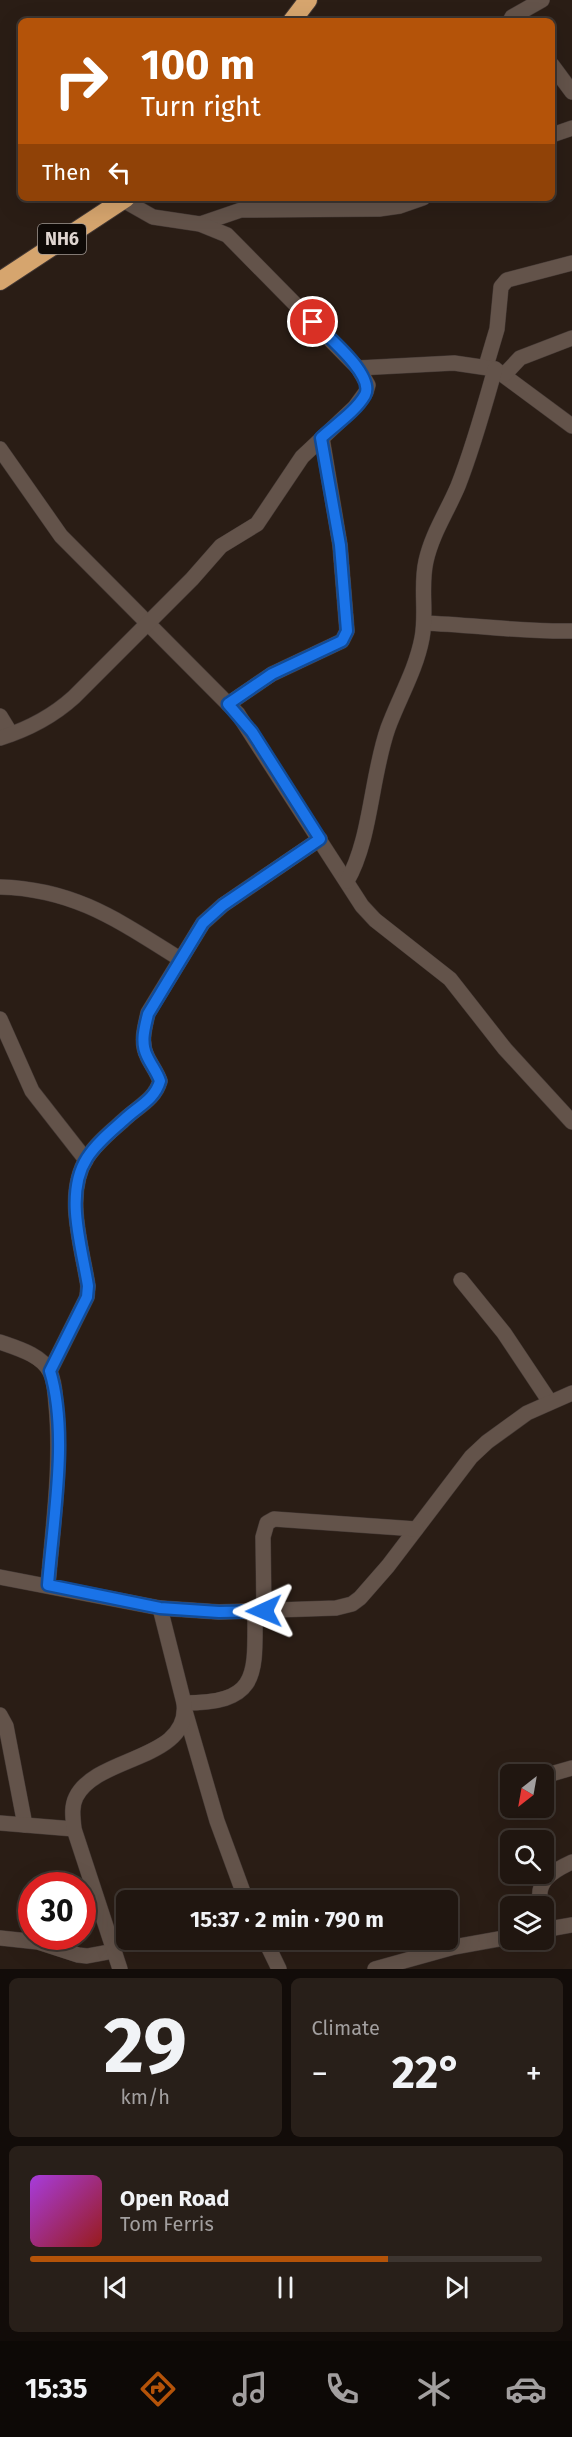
<!DOCTYPE html>
<html lang="en">
<head>
<meta charset="utf-8">
<style>
  body { margin:0; font-family:"Fira Sans",sans-serif; background:#281f19; color:#f1f3f6; height:100vh; display:flex; flex-direction:column; font-size:22px; white-space:nowrap }
  * { box-sizing:border-box; margin:0 }
  p { font-size:20px; color:#a29f9f }
  .icon { flex:none; width:33px; height:33px; fill:none; stroke:currentColor; stroke-width:2; stroke-linecap:round; stroke-linejoin:round }
  .map { position:relative; height:1969px; overflow:hidden }
  .drawer { display:flex; flex-direction:column; gap:9px; padding:9px; background:#120c09; flex:1 }
  .drawer>* { flex:none }
  .top-card { position:absolute; left:18px; top:18px; width:537px; height:183px; border-radius:9px; box-shadow:0 6px 24px #0002,0 0 0 2px #3d3530; background:#b45309; color:#fff; overflow:hidden }
  .needle { width:39px; rotate:211deg }
  .tools { position:absolute; left:500px; top:1764px; display:grid; gap:12px }
  .tools a { display:grid; place-items:center; width:54px; height:54px; border-radius:9px; background:#201610; box-shadow:0 6px 24px #0002,0 0 0 2px #3d3530; font-size:30px }
  .speed { position:absolute; left:18px; top:1872px; display:flex; gap:12px; font-size:30px; font-weight:700; text-align:center }
  .speed>* { display:grid; place-content:center; width:78px; height:78px; border-radius:50%; background:#201610; box-shadow:0 6px 24px #0002,0 0 0 2px #3d3530; line-height:1 }
  .speed .limit { border:9px solid #d22; background:#fff; color:#111 }
  .pin { position:absolute; display:grid; place-items:center; width:51px; height:51px; color:#fff; margin:-26px; border:3px solid #fff; border-radius:50%; box-shadow:0 2px 6px #0007 }
  .me { position:absolute; width:66px; margin:-33px; rotate:269deg; stroke-linejoin:round; filter:drop-shadow(0 0 4px #0008) }
  .turn { display:flex; align-items:center; gap:21px; height:126px; padding:0 24px; font-size:27px }
  .turn .icon { width:78px; height:78px; stroke-width:2.5 }
  .turn b { display:block; font-size:42px; line-height:51px }
  .then { display:flex; align-items:center; height:57px; padding:0 24px; background:#0003; gap:12px; font-size:22px }
  .big { font-size:45px; font-weight:700; line-height:1.1 }
  .drawer .widget { flex:1; display:flex; flex-direction:column; justify-content:center; gap:9px; min-width:0; padding:0 21px; border-radius:9px; background:#281f19 }
  .drawer .dial { align-items:center; gap:0 }
  .dial b { font-size:78px; line-height:1 }
  .song { display:flex; align-items:center; gap:18px }
  .cover { width:72px; height:72px; border-radius:9px; background:linear-gradient(135deg,hsl(280 70% 55%),hsl(0 70% 35%)) }
  .played { height:6px; border-radius:3px; background:linear-gradient(90deg,#b45309 70%,#3d3530 70%) }
  .keys { display:flex; justify-content:space-around; direction:ltr }
  .heat { display:flex; justify-content:space-between; align-items:center; font-size:33px; direction:ltr }
  .drawer .tiles { flex:1; display:grid; gap:9px; grid-template-columns:1fr 1fr }
  .widget:last-child { grid-column:span 2 }
  .trip { position:absolute; left:116px; top:1890px; width:342px; height:60px; border-radius:9px; background:#201610; box-shadow:0 6px 24px #0002,0 0 0 2px #3d3530; font-weight:700; line-height:60px; text-align:center }
  .tab-bar { display:flex; height:96px; justify-content:space-around; align-items:center; background:#0d0906; color:#a29f9f }
  .tab-bar .icon { width:42px; height:42px }
  .tab-bar .selected { color:#b45309 }
  .tab-bar b { font-size:27px; color:#f1f3f6 }
  .map>svg:first-child { display:block }
  .lines { fill:none; stroke-linecap:round; stroke-linejoin:round }
  .street-casing { stroke:#433834; stroke-width:16 }
  .highway-casing { stroke:#433834; stroke-width:20 }
  .street { stroke:#63534a; stroke-width:15 }
  .highway { stroke:#d6a56e; stroke-width:18 }
  .route-casing { stroke:#114b97; stroke-width:15 }
  .route { stroke:#1a73e8; stroke-width:10 }
  .labels { text-anchor:middle; stroke-width:6; stroke-linejoin:round; paint-order:stroke }
  .shield { fill:#0e0906; stroke:#a09893; stroke-width:1.5 }
  .shield-label { font-size:18px; font-weight:bold; fill:#dfd5d0 }
</style>
</head>
<body>
<div class="map">
<svg width="572" height="1969" viewBox="0 0 572 1969">
  <rect width="100%" height="100%" fill="#2a1d15"/>
  <g class="lines">
    <defs>
      <g id="street">
        <path d="M510,21l2,-4 30,-17"/>
        <path d="M552,65l20,27"/>
        <path d="M552,135l20,-7"/>
        <path d="M200,224l41,-14 138,-1 21,-3 23,-8"/>
        <path d="M486,366l11,-37 4,-42 6,-7 65,-17"/>
        <path d="M358,368l96,-5 41,6 77,57"/>
        <path d="M505,374l15,-16 52,-20"/>
        <path d="M0,449l61,87 177,178 124,192 13,14 75,59 55,70 67,73"/>
        <path d="M424,623c50,2 99,9 148,8"/>
        <path d="M228,704l44,-30 70,-33 5,-10 -7,-86 -18,-107"/>
        <path d="M0,716l11,18"/>
        <path d="M0,738c29,-9 52,-21 74,-41l118,-118 29,-33 36,-22 45,-67 53,-50 11,-15 2,-7 -10,-17 -131,-133 -27,-11 -47,-7 -30,-17"/>
        <path d="M347,881c24,-41 24,-105 41,-153 11,-30 28,-58 34,-90 5,-26 -2,-51 4,-77 6,-27 21,-49 32,-75 15,-38 26,-78 37,-117"/>
        <path d="M0,887c75,2 119,34 180,72"/>
        <path d="M0,1019l32,72 54,69"/>
        <path d="M461,1280l43,53 46,69"/>
        <path d="M0,1342c17,6 42,13 50,30 5,10 5,22 6,32 6,60 -3,121 -8,181"/>
        <path d="M50,1371l37,-74 1,-11c-6,-39 -24,-92 -1,-128 10,-16 26,-28 39,-40 13,-12 29,-19 34,-37 -3,-9 -9,-16 -13,-25 -7,-14 -2,-29 1,-43l55,-90 20,-18 97,-66"/>
        <path d="M0,1577l160,31 59,4 117,-4 16,-4 8,-6 28,-32 83,-109 16,-15 40,-29 45,-20"/>
        <path d="M264,1611l-1,-74 4,-14 7,-4 142,10"/>
        <path d="M184,1703c76,0 71,-28 71,-92"/>
        <path d="M185,1711l32,110 29,79"/>
        <path d="M0,1715l6,11 19,99"/>
        <path d="M544,1776l28,-8"/>
        <path d="M0,1823l74,6"/>
        <path d="M542,1906c-9,-23 10,-35 30,-44"/>
        <path d="M543,1930l29,-5"/>
        <path d="M0,1938l38,4 40,13 9,1 27,-5"/>
        <path d="M265,1940l14,29"/>
        <path d="M120,1969l-46,-140c-1,-11 -3,-22 2,-32 21,-42 115,-36 108,-94l-24,-95"/>
        <path d="M375,1969l79,-22 56,-10"/>
      </g>
      <g id="highway">
        <path d="M292,21l16,-21"/>
        <path d="M0,281l126,-83"/>
      </g>
    </defs>
    <use href="#street" class="street-casing"/>
    <use href="#highway" class="highway-casing"/>
    <use href="#street" class="street"/>
    <use href="#highway" class="highway"/>
  </g>
  <g class="lines">
    <defs>
      <path id="route" d="M264,1611l-45,1 -59,-4 -112,-23c5,-65 21,-152 2,-214l37,-74 1,-11c-6,-39 -24,-92 -1,-128 10,-16 26,-28 39,-40 13,-12 29,-19 34,-37 -3,-9 -9,-16 -13,-25 -7,-14 -2,-29 1,-42l55,-91 20,-18 97,-66 -68,-107 -24,-28 44,-30 70,-33 5,-10 -7,-86 -19,-107c14,-13 35,-27 44,-43 10,-20 -38,-59 -52,-73"/>
    </defs>
    <use href="#route" class="route-casing"/>
    <use href="#route" class="route"/>
  </g>
  <g class="labels">
    <rect class="shield" x="38" y="224" width="48" height="30" rx="4.5"/>
    <g class="shield-label">
      <text x="62" y="245">NH6</text>
    </g>
  </g>
</svg>
<div class="tools">
<a><svg class="needle" viewBox="-14 -14 28 28"><path d="M0-13l5 13h-10z" fill="#e53935"/><path d="M0 13l5-13h-10z" fill="#a29f9f"/></svg></a>
<a><svg class="icon" aria-label="search" viewBox="0 0 24 24"><circle cx="10" cy="10" r="6"/><path d="M15 15l6 6"/></svg></a>
<a><svg class="icon" aria-label="layers" viewBox="0 0 24 24"><path d="M12 4l9 5-9 5-9-5zM3 14l9 5 9-5"/></svg></a>
</div>
<div class="speed"><div class="limit">30</div></div>
<div class="pin" style="left:313px;top:322px;background:#d93025"><svg class="icon" aria-label="arrive" viewBox="0 0 24 24"><path d="M6 21V4h12l-3 4 3 4H6"/></svg></div>
<svg class="me" style="left:264px;top:1611px" viewBox="-20 -20 40 40"><path d="M0-17L14 15 0 8-14 15z" fill="#1a73e8" stroke="#fff" stroke-width="4"/></svg>
<div class="trip">15:37 · 2 min · 790 m</div>
<div class="top-card">
<div class="turn"><svg class="icon" aria-label="right" viewBox="0 0 24 24"><path d="M7 20v-9h11M14 6l5 5-5 5"/></svg><div><b>100 m</b>Turn right</div></div>
<div class="then">Then<svg class="icon" aria-label="left" viewBox="0 0 24 24"><path d="M17 20v-9H6M10 6l-5 5 5 5"/></svg></div>
</div>
</div>
<section class="drawer">
<div class="tiles">
<div class="widget dial"><b>29</b><p>km/h</p></div>
<div class="widget"><p>Climate</p>
<div class="heat"><a>−</a><b class="big">22°</b><a>+</a></div>
</div>
<div class="widget">
<div class="song"><i class="cover"></i><div><b>Open Road</b><p>Tom Ferris</p></div></div>
<div class="played"></div>
<div class="keys"><svg class="icon" aria-label="previous" viewBox="0 0 24 24"><path d="M18 5L8 12l10 7zM5 5v14"/></svg><svg class="icon" aria-label="pause" viewBox="0 0 24 24"><path d="M8 5v14M16 5v14"/></svg><svg class="icon" aria-label="next" viewBox="0 0 24 24"><path d="M6 5l10 7-10 7zM19 5v14"/></svg></div>
</div>
</div>
</section>
<nav class="tab-bar">
<b>15:35</b>
<svg class="icon selected" aria-label="directions" viewBox="0 0 24 24"><path d="M12 3l9 9-9 9-9-9zM9 14v-3h6M13 9l2 2-2 2"/></svg>
<svg class="icon" aria-label="music" viewBox="0 0 24 24"><path d="M9 18V5l10-2v13"/><circle cx="6" cy="18" r="3"/><circle cx="16" cy="16" r="3"/></svg>
<svg class="icon" aria-label="phone" viewBox="0 0 24 24"><path d="M5 4h4l2 5-3 2q2 4 5 5l2-3 5 2v4C11 20 4 13 5 4z"/></svg>
<svg class="icon" aria-label="climate" viewBox="0 0 24 24"><path d="M12 3v18M4 7l16 10M4 17L20 7"/></svg>
<svg class="icon" aria-label="car" viewBox="0 0 24 24"><path d="M5 17H2v-5l4-1 3-4h7l3 4 3 1v5h-3M9 17h6M6 11h13"/><circle cx="7" cy="17" r="2"/><circle cx="17" cy="17" r="2"/></svg>
</nav>
</body>
</html>
